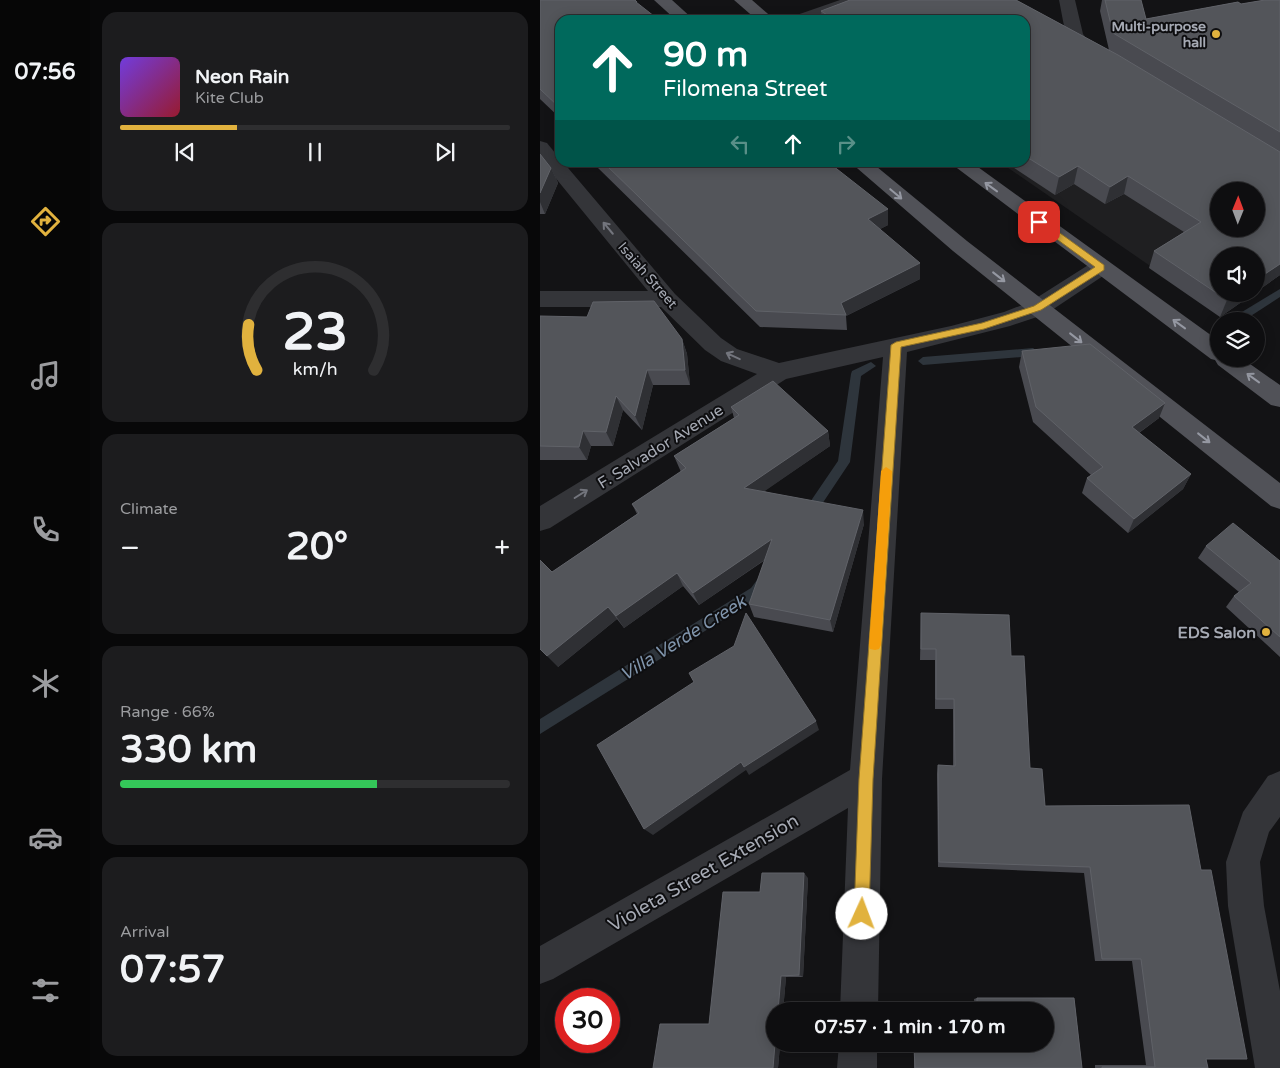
<!DOCTYPE html>
<html lang="en">
<head>
<meta charset="utf-8">
<style>
  body { margin:0; font-family:"Varela Round",sans-serif; background:#1c1c1e; color:#f1f3f6; height:100vh; display:flex; flex-direction:column; font-size:19px; white-space:nowrap }
  * { box-sizing:border-box; margin:0 }
  p { font-size:16px; color:#9b9c9f }
  .icon { flex:none; width:28px; height:28px; fill:none; stroke:currentColor; stroke-width:2; stroke-linecap:round; stroke-linejoin:round }
  .map { position:relative; flex:1; overflow:hidden }
  .details { display:flex; flex-direction:column; gap:12px; padding:12px; background:#080809; width:450px }
  .details>* { flex:none }
  .guide { position:absolute; left:15px; top:15px; width:475px; height:152px; border-radius:15px; box-shadow:0 2px 12px #0003,0 0 0 1px #2e2e30; background:#00695c; color:#fff; overflow:hidden }
  .needle { width:32px; rotate:1deg }
  .controls { position:absolute; left:670px; top:182px; display:grid; gap:10px }
  .controls a { display:grid; place-items:center; width:55px; height:55px; border-radius:50%; background:#0e0e10; box-shadow:0 2px 12px #0003,0 0 0 1px #2e2e30; font-size:25px }
  .speed { position:absolute; left:15px; top:988px; display:flex; gap:10px; font-size:25px; font-weight:700; text-align:center }
  .speed>* { display:grid; place-content:center; width:65px; height:65px; border-radius:50%; background:#0e0e10; box-shadow:0 2px 12px #0003,0 0 0 1px #2e2e30; line-height:1 }
  .speed .limit { border:8px solid #d22; background:#fff; color:#111 }
  .pin { position:absolute; display:grid; place-items:center; width:42px; height:42px; color:#fff; margin:-21px; border-radius:10px; box-shadow:0 2px 8px #0006 }
  .me { position:absolute; width:55px; margin:-28px; rotate:2deg; stroke-linejoin:round; filter:drop-shadow(0 0 4px #0008) }
  .turn { display:flex; align-items:center; gap:18px; height:105px; padding:0 25px; font-size:22px }
  .turn .icon { width:65px; height:65px; stroke-width:2.5 }
  .turn b { display:block; font-size:35px; line-height:42px }
  .lanes { display:flex; align-items:center; height:48px; padding:0 25px; background:#0003; justify-content:center; gap:25px; direction:ltr }
  .lanes .off { opacity:.35 }
  .big { font-size:38px; font-weight:800; line-height:1.1 }
  .details .widget { flex:1; display:flex; flex-direction:column; justify-content:center; gap:8px; min-width:0; padding:0 18px; border-radius:15px; background:#1c1c1e }
  .details .dial { align-items:center; gap:0 }
  .dial svg { height:130px; overflow:visible; fill:none; stroke:#2e2e30; stroke-width:7; stroke-linecap:round; text-anchor:middle }
  .dial text { fill:#f1f3f6; stroke:none }
  .song { display:flex; align-items:center; gap:15px }
  .cover { width:60px; height:60px; border-radius:8px; background:linear-gradient(135deg,hsl(260 70% 55%),hsl(350 70% 35%)) }
  .played { height:5px; border-radius:2px; background:linear-gradient(90deg,#e1b23e 30%,#2e2e30 30%) }
  .keys { display:flex; justify-content:space-around; direction:ltr }
  .heat { display:flex; justify-content:space-between; align-items:center; font-size:28px; direction:ltr }
  .charge { height:8px; border-radius:4px; background:linear-gradient(90deg,#34c759 66%,#2e2e30 0) }
  .trip { position:absolute; left:226px; top:1002px; width:288px; height:50px; border-radius:25px; background:#0e0e10; box-shadow:0 2px 12px #0003,0 0 0 1px #2e2e30; font-weight:800; line-height:50px; text-align:center }
  main { display:flex; flex:1; min-height:0 }
  .tabs { display:flex; flex-direction:column; width:90px; justify-content:space-around; align-items:center; background:#060606; color:#9b9c9f }
  .tabs .icon { width:35px; height:35px }
  .tabs .selected { color:#e1b23e }
  .tabs b { font-size:22px; color:#f1f3f6 }
  .map>svg:first-child { display:block }
  .built { fill:#1f1f21 }
  .lines { fill:none; stroke-linecap:round; stroke-linejoin:round }
  .stream { fill:#2e353c; fill-rule:evenodd }
  .minor { fill:#343539; fill-rule:evenodd }
  .major { fill:#515258; fill-rule:evenodd }
  .wall { fill:#494a50; fill-rule:evenodd }
  .shaded-wall { fill:#2f3034 }
  .building { fill:#53555a; stroke:#606268; fill-rule:evenodd }
  .oneway { stroke:#9598a2 }
  .oneway2 { stroke:#73757d }
  .route { fill:#e1b23e; stroke:#927428 }
  .slow { fill:#f59e0b }
  .poi-dot { fill:#e1b23e; stroke:#0e0e10; stroke-width:2 }
  .labels { text-anchor:middle; stroke-width:4; stroke-linejoin:round; paint-order:stroke }
  .far-poi-label { font-size:14px; font-weight:bold; fill:#a6aab4; stroke:#0e0e10; text-anchor:end }
  .far-street-label { font-size:14px; fill:#a6aab4; stroke:#0e0e10 }
  .street-label { font-size:16px; fill:#a6aab4; stroke:#0e0e10 }
  .poi-label { font-size:16px; font-weight:bold; fill:#a6aab4; stroke:#0e0e10; text-anchor:end }
  .water-label { font-size:18px; font-style:italic; fill:#8095ac; stroke:#0e0e10 }
  .near-street-label { font-size:19px; fill:#a6aab4; stroke:#0e0e10 }
</style>
</head>
<body>
<main>
<nav class="tabs">
<b>07:56</b>
<svg class="icon selected" aria-label="directions" viewBox="0 0 24 24"><path d="M12 3l9 9-9 9-9-9zM9 14v-3h6M13 9l2 2-2 2"/></svg>
<svg class="icon" aria-label="music" viewBox="0 0 24 24"><path d="M9 18V5l10-2v13"/><circle cx="6" cy="18" r="3"/><circle cx="16" cy="16" r="3"/></svg>
<svg class="icon" aria-label="phone" viewBox="0 0 24 24"><path d="M5 4h4l2 5-3 2q2 4 5 5l2-3 5 2v4C11 20 4 13 5 4z"/></svg>
<svg class="icon" aria-label="climate" viewBox="0 0 24 24"><path d="M12 3v18M4 7l16 10M4 17L20 7"/></svg>
<svg class="icon" aria-label="car" viewBox="0 0 24 24"><path d="M5 17H2v-5l4-1 3-4h7l3 4 3 1v5h-3M9 17h6M6 11h13"/><circle cx="7" cy="17" r="2"/><circle cx="17" cy="17" r="2"/></svg>
<svg class="icon" aria-label="filters" viewBox="0 0 24 24"><path d="M4 7h16M4 17h16"/><circle cx="9" cy="7" r="2"/><circle cx="15" cy="17" r="2"/></svg>
</nav>
<section class="details">
<div class="widget">
<div class="song"><i class="cover"></i><div><b>Neon Rain</b><p>Kite Club</p></div></div>
<div class="played"></div>
<div class="keys"><svg class="icon" aria-label="previous" viewBox="0 0 24 24"><path d="M18 5L8 12l10 7zM5 5v14"/></svg><svg class="icon" aria-label="pause" viewBox="0 0 24 24"><path d="M8 5v14M16 5v14"/></svg><svg class="icon" aria-label="next" viewBox="0 0 24 24"><path d="M6 5l10 7-10 7zM19 5v14"/></svg></div>
</div>
<div class="widget dial"><svg viewBox="0 0 100 80">
<path d="M14 69A42 42 0 1 1 86 69"/>
<path d="M14 69A42 42 0 0 1 9 41" stroke="#e1b23e"/>
<text x="50" y="56" font-size="32" font-weight="700">23</text>
<text x="50" y="72" font-size="11">km/h</text>
</svg></div>
<div class="widget"><p>Climate</p>
<div class="heat"><a>−</a><b class="big">20°</b><a>+</a></div>
</div>
<div class="widget"><p>Range · 66%</p><b class="big">330 km</b><div class="charge"></div></div>
<div class="widget"><p>Arrival</p><b class="big">07:57</b></div>
</section>
<div class="map">
<svg width="740" height="1068" viewBox="0 0 740 1068">
  <rect width="100%" height="100%" fill="#131315"/>
  <path class="built" d="M485,98l194,131 37,27h-37v38l-5,16 -213,-147 24,-1z"/>
  <g class="lines">
    <g class="stream">
      <path d="M740,289v8l-37,24h-12l1,-3z"/>
      <path d="M493,348l5,4 -5,4 -110,9 -5,-4 5,-4z"/>
      <path d="M331,362l5,4 -15,10 -11,86 -38,57 -4,1 -4,-1 -2,-4 2,-4 34,-50 13,-87 1,-3z"/>
      <path d="M222,578l5,2 1,4 -7,12 -221,138v-15l211,-131 6,-8z"/>
    </g>
    <g class="minor">
      <path d="M300,0h23l-2,3 -48,17h-24l2,-3z"/>
      <path d="M519,0h16l8,34 3,4 23,14 3,4 -3,4c-9,2 -14,-2 -22,-7 -25,-15 -22,-26 -28,-53z"/>
      <path d="M0,141l7,2 13,16v3h3l112,132 46,44 16,11 42,14 172,-37 53,-14 26,-10 63,-40 8,-2 8,2 3,5 -3,5 -63,42 -36,12 -103,26 -25,427 -4,232h-38l8,-203 -295,171 -13,5v-38l310,-176 33,-413 -97,22 -236,149 -10,3v-25l217,-132 -36,-13 -16,-11 -44,-43h-121v-16h108l-108,-132z"/>
      <path d="M740,771v46l-11,15 -9,30 4,44 16,85v77h-25l-27,-162 -2,-44 17,-50 25,-36z"/>
      <path d="M299,1044h38v24h-40z"/>
    </g>
    <g class="major">
      <path d="M114,0h18l22,20h-18z"/>
      <path d="M194,0h18l23,20h-18z"/>
      <path d="M310,162h21l96,79 313,242v26l-9,-3 -318,-255z"/>
      <path d="M409,162h22l248,179v18h24l37,26v22l-9,-2 -53,-40 -3,-5 -4,-1z"/>
    </g>
  </g>
  <g class="wall">
    <path d="M0,0l20,20v98l-20,-19z"/>
    <path d="M310,0h166l93,50 -9,-39 2,-11h39l5,19 92,-17 3,2 24,-4h15v275l-24,17v-36h-37v38h34l-33,23 -71,-49 5,-17 30,-19 -60,-38 -19,10 -31,-20 -19,11 -50,-33h20v-142h-203l-1,-9zM679,191h37v38h-37z"/>
    <path d="M0,154l11,14 7,15 -13,31h-5z"/>
    <path d="M56,162h232l60,63 -8,4 40,50 -74,37 1,14 -87,-3 -163,-160z"/>
    <path d="M0,316l142,23 5,15 3,31h-37l-11,45 -19,-20 -10,36h-22l-4,14h-47z"/>
    <path d="M482,351l137,67 -20,15 52,41 -8,15 -55,44 -46,-40 5,-15 4,-3 -58,-53 -14,-55z"/>
    <path d="M191,407l97,24 2,15 -66,45 100,33 -31,108 -79,-15 -5,-13 16,-44 -66,45 -16,-19 -59,42 -7,-9 -59,48 -6,-95 85,-58 -5,-10 49,-32 -7,-16 60,-38z"/>
    <path d="M666,546l74,15v96l-54,-50 8,-11 5,-4 -41,-34z"/>
    <path d="M381,613l90,43 19,112 15,38 144,-1 17,254 2,9h-113v-3h51l-14,-104h-37l-11,-88 -146,-6 -1,-93 1,-9 15,1v-57h-18v-49h-15z"/>
    <path d="M268,878l-5,99h-17l-8,91h-125l56,-44 51,-132z"/>
    <path d="M437,998h97l8,70h-168v-21l62,-1v-2h69v-33h-70l-1,-12z"/>
  </g>
  <g class="shaded-wall">
    <path d="M538,166l-4,18 -19,11 4,-18z"/>
    <path d="M11,168l7,15 -13,31 -5,-12v-9z"/>
    <path d="M588,176l-4,18 -19,10 5,-17z"/>
    <path d="M348,209v16l-19,10 -1,-16z"/>
    <path d="M380,263v16l-74,37 -5,-13z"/>
    <path d="M740,264v11l-24,17v-12z"/>
    <path d="M696,294h17l-33,23 7,-17z"/>
    <path d="M142,339l5,15 3,31 -5,-15z"/>
    <path d="M107,370l6,15 -11,45 -7,-14z"/>
    <path d="M76,396l7,14 -10,36 -7,-14z"/>
    <path d="M625,403l-6,15 -33,24 6,-15z"/>
    <path d="M43,431l8,15 -4,14 -8,-13z"/>
    <path d="M288,431l2,15 -81,56 -5,-14z"/>
    <path d="M651,474l-8,15 -55,44 6,-14z"/>
    <path d="M323,510l1,14 -31,108 -3,-12z"/>
    <path d="M232,539l4,13 -77,53 -6,-12z"/>
    <path d="M137,573l6,13 -59,42 -8,-12z"/>
    <path d="M68,607l9,12 -59,48 -11,-11z"/>
    <path d="M276,721l3,9 -70,45 -3,-5 -93,65 -9,-6 97,-67z"/>
    <path d="M264,873l4,5 -5,99 -4,-2z"/>
    <path d="M241,976l5,1 -3,34h-5z"/>
    <path d="M235,1044h5l-2,24h-5z"/>
  </g>
  <g class="building">
    <path d="M0,0h95l2,2h-1l23,18h-99v88l-20,-19z"/>
    <path d="M310,0h166l102,55 162,97v112l-24,16v-24h-37v38h17l-9,6 -73,-49 47,-29 -73,-46 -18,11 -32,-21 -19,11 -34,-21v-136h-190l-14,-9zM679,191h37v38h-37z"/>
    <path d="M565,0h36l5,19 92,-17 3,2 24,-4h15v132l-167,-99z"/>
    <path d="M0,154l11,14 -11,25z"/>
    <path d="M63,162h225l60,47 -20,10 52,44 -79,40 5,12 -90,-4z"/>
    <path d="M114,301l28,38 3,31h-38l-12,46 -19,-20 -10,36 -23,-1 -4,16 -39,-1v-130l47,1 6,-15z"/>
    <path d="M550,344l75,59 -33,24 59,47 -57,45 -47,-41 16,-11 -67,-60 -14,-56z"/>
    <path d="M233,381l55,50 -84,57 119,22 -33,110 -81,-16 23,-65 -79,54 -16,-20 -61,43 -8,-9 -61,49 -7,-7v-89l12,12 87,-59 -7,-9 54,-36 -12,-12 65,-41 -8,-8z"/>
    <path d="M693,523l47,38v76l-46,-41 17,-13 -45,-37z"/>
    <path d="M206,613l70,108 -72,46 -3,-5 -97,67 -47,-84 97,-63 -5,-9 45,-27z"/>
    <path d="M381,613l88,2 2,41h13l6,112 12,1 3,37 144,-1 12,65h10l36,189h-41l2,9h-106v-1h53l-14,-108h-39l-12,-92 -151,-5 -1,-97 17,1 -1,-67h-18v-50h-15z"/>
    <path d="M222,873h42l-5,102 -18,1 -3,35h-3v33l-2,24h-120l7,-44h49l14,-132h37z"/>
    <path d="M437,998h97l8,70h-167l-1,-21 65,-1 -1,-2h67v-33h-68z"/>
  </g>
  <defs><path id="oneway-shaft" d="M-6 0H5M1.5-3L5.5 0L1.5 3" fill="none" stroke-width="1.6" stroke-linecap="round" stroke-linejoin="round" transform="scale(1.25)"/></defs>
  <g class="oneway">
    <use href="#oneway-shaft" transform="translate(451 187) rotate(-144)"/>
    <use href="#oneway-shaft" transform="translate(356 194) rotate(40)"/>
    <use href="#oneway-shaft" transform="translate(459 277) rotate(38)"/>
    <use href="#oneway-shaft" transform="translate(639 324) rotate(-144)"/>
    <use href="#oneway-shaft" transform="translate(536 338) rotate(38)"/>
    <use href="#oneway-shaft" transform="translate(713 378) rotate(-144)"/>
    <use href="#oneway-shaft" transform="translate(664 438) rotate(38)"/>
  </g>
  <g class="oneway2">
    <use href="#oneway-shaft" transform="translate(68 228) rotate(-130)"/>
    <use href="#oneway-shaft" transform="translate(193 356) rotate(-155)"/>
    <use href="#oneway-shaft" transform="translate(41 494) rotate(-32)"/>
  </g>
  <path class="route" d="M496,220h6l62,45v5l-63,40 -57,19 -83,18 -28,432 -4,135 -2,6 -5,2 -5,-2 -3,-6 5,-135 32,-434 5,-3 86,-19 52,-17 61,-39 -59,-43z"/>
  <path class="slow" d="M346,467l6,4 -11,174 -2,4 -4,1 -5,-1 -1,-4 12,-174z"/>
  <g class="poi-dot">
    <circle cx="676" cy="34" r="5"/>
    <circle cx="726" cy="632" r="5"/>
  </g>
  <g class="labels">
    <g class="far-poi-label">
      <text x="666" y="31">Multi-purpose<tspan x="666" dy="16">hall</tspan></text>
    </g>
    <g class="far-street-label">
      <text transform="translate(108 275) rotate(49)" y="5">Isaiah Street</text>
    </g>
    <g class="street-label">
      <text transform="translate(120 446) rotate(-32)" y="6">F. Salvador Avenue</text>
    </g>
    <g class="poi-label">
      <text x="716" y="638">EDS Salon</text>
    </g>
    <g class="water-label">
      <text transform="translate(143 638) rotate(-32)" y="6">Villa Verde Creek</text>
    </g>
    <g class="near-street-label">
      <text transform="translate(163 872) rotate(-30)" y="7">Violeta Street Extension</text>
    </g>
  </g>
</svg>
<div class="controls">
<a><svg class="needle" viewBox="-14 -14 28 28"><path d="M0-13l5 13h-10z" fill="#e53935"/><path d="M0 13l5-13h-10z" fill="#9b9c9f"/></svg></a>
<a><svg class="icon" aria-label="sound" viewBox="0 0 24 24"><path d="M4 9h4l5-4v14l-5-4H4zM17 9q2 3 0 6"/></svg></a>
<a><svg class="icon" aria-label="layers" viewBox="0 0 24 24"><path d="M12 4l9 5-9 5-9-5zM3 14l9 5 9-5"/></svg></a>
</div>
<div class="speed"><div class="limit">30</div></div>
<div class="pin" style="left:499px;top:222px;background:#d93025"><svg class="icon" aria-label="arrive" viewBox="0 0 24 24"><path d="M6 21V4h12l-3 4 3 4H6"/></svg></div>
<svg class="me" style="left:322px;top:914px" viewBox="-20 -20 40 40"><circle r="19" fill="#fff"/><path d="M0-13L10 11 0 6-10 11z" fill="#e1b23e"/></svg>
<div class="trip">07:57 · 1 min · 170 m</div>
<div class="guide">
<div class="turn"><svg class="icon" aria-label="ahead" viewBox="0 0 24 24"><path d="M12 20V5M6 11l6-6 6 6"/></svg><div><b>90 m</b>Filomena Street</div></div>
<div class="lanes"><svg class="icon off" aria-label="left" viewBox="0 0 24 24"><path d="M17 20v-9H6M10 6l-5 5 5 5"/></svg><svg class="icon" aria-label="ahead" viewBox="0 0 24 24"><path d="M12 20V5M6 11l6-6 6 6"/></svg><svg class="icon off" aria-label="right" viewBox="0 0 24 24"><path d="M7 20v-9h11M14 6l5 5-5 5"/></svg></div>
</div>
</div>
</main>
</body>
</html>
